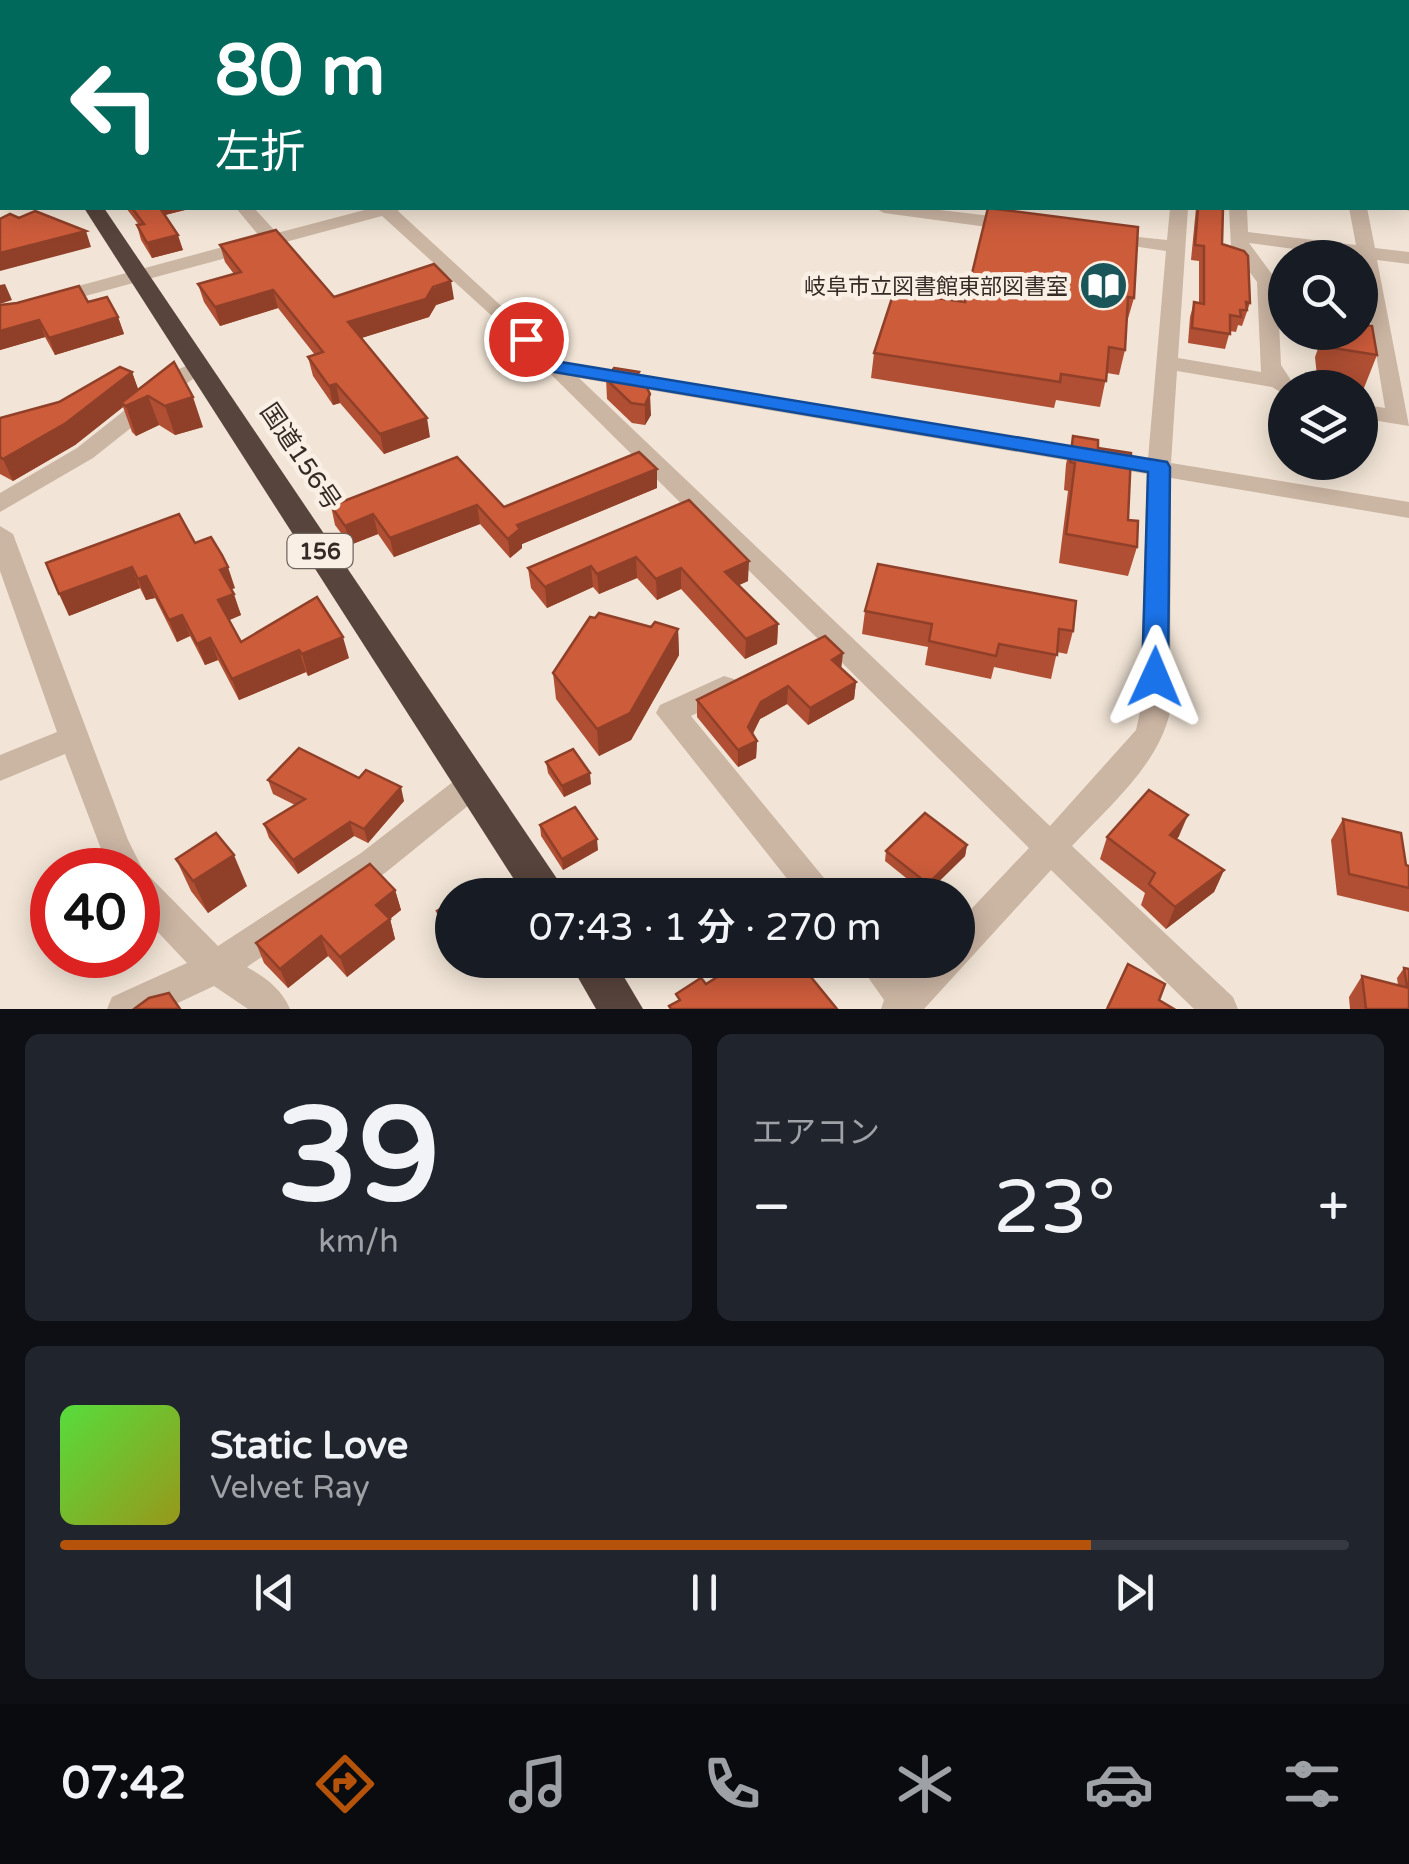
<!DOCTYPE html>
<html lang="ja">
<head>
<meta charset="utf-8">
<style>
  body { margin:0; font-family:"Varela Round","Noto Sans JP",sans-serif; background:#20242c; color:#f1f3f6; height:100vh; display:flex; flex-direction:column; font-size:38px; white-space:nowrap }
  * { box-sizing:border-box; margin:0 }
  p { font-size:32px; color:#9ea1a6 }
  .icon { flex:none; width:55px; height:55px; fill:none; stroke:currentColor; stroke-width:2; stroke-linecap:round; stroke-linejoin:round }
  .map { position:relative; height:1009px; overflow:hidden }
  .panel { display:flex; flex-direction:column; gap:25px; padding:25px; background:#0d0f14; flex:1 }
  .panel>* { flex:none }
  .banner { position:absolute; left:0px; top:0px; width:1410px; height:210px; box-shadow:0 5px 25px #0003; background:#00695c; color:#fff; overflow:hidden }
  .fabs { position:absolute; left:1268px; top:240px; display:grid; gap:20px }
  .fabs a { display:grid; place-items:center; width:110px; height:110px; border-radius:50%; background:#171b24; box-shadow:0 5px 25px #0003; font-size:50px }
  .speed { position:absolute; left:30px; top:848px; display:flex; gap:20px; font-size:50px; font-weight:700; text-align:center }
  .speed>* { display:grid; place-content:center; width:130px; height:130px; border-radius:50%; background:#171b24; box-shadow:0 5px 25px #0003; line-height:1 }
  .speed .limit { border:15px solid #d22; background:#fff; color:#111 }
  .pin { position:absolute; display:grid; place-items:center; width:85px; height:85px; color:#fff; margin:-42px; border:5px solid #fff; border-radius:50%; box-shadow:0 2px 10px #0007 }
  .me { position:absolute; width:110px; margin:-55px; rotate:1deg; stroke-linejoin:round; filter:drop-shadow(0 0 8px #0008) }
  .turn { display:flex; align-items:center; gap:35px; height:210px; padding:0 50px; font-size:45px }
  .turn .icon { width:130px; height:130px; stroke-width:2.5 }
  .turn b { display:block; font-size:70px; line-height:85px }
  .big { font-size:75px; font-weight:600; line-height:1.1 }
  .panel .tile { flex:1; display:flex; flex-direction:column; justify-content:center; gap:15px; min-width:0; padding:0 35px; border-radius:15px; background:#20242c }
  .panel .dial { align-items:center; gap:0 }
  .dial b { font-size:130px; line-height:1 }
  .song { display:flex; align-items:center; gap:30px }
  .cover { width:120px; height:120px; border-radius:15px; background:linear-gradient(135deg,hsl(110 70% 55%),hsl(60 70% 35%)) }
  .played { height:10px; border-radius:5px; background:linear-gradient(90deg,#b45309 80%,#363941 80%) }
  .keys { display:flex; justify-content:space-around; direction:ltr }
  .heat { display:flex; justify-content:space-between; align-items:center; font-size:55px; direction:ltr }
  .panel .tiles { flex:1; display:grid; gap:25px; grid-template-columns:1fr 1fr }
  .tile:last-child { grid-column:span 2 }
  .trip { position:absolute; left:435px; top:878px; width:540px; height:100px; border-radius:50px; background:#171b24; box-shadow:0 5px 25px #0003; font-weight:600; line-height:100px; text-align:center }
  .tab-bar { display:flex; height:160px; justify-content:space-around; align-items:center; background:#090b0e; color:#9ea1a6 }
  .tab-bar .icon { width:70px; height:70px }
  .tab-bar .on { color:#b45309 }
  .tab-bar b { font-size:45px; color:#f1f3f6 }
  .map>svg:first-child { display:block }
  .lines { fill:none; stroke-linecap:round; stroke-linejoin:round }
  .minor { fill:#cbb5a3; fill-rule:evenodd }
  .highway { fill:#57443c; fill-rule:evenodd }
  .wall { fill:#b04f33 }
  .shaded-wall { fill:#904029 }
  .building { fill:#cd5c3b; stroke:#904029; stroke-width:2.5 }
  .route { fill:#1a73e8; stroke:#114b97; stroke-width:2.5 }
  .labels { text-anchor:middle; stroke-width:9; stroke-linejoin:round; paint-order:stroke }
  .far-poi-label { font-size:22px; fill:#352a25; stroke:#faefe4; text-anchor:end }
  .shield { fill:#faefe4; stroke:#70655e; stroke-width:2.5 }
  .shield-label { font-size:22px; font-weight:bold; fill:#352a25 }
  .street-label { font-size:25px; fill:#352a25; stroke:#faefe4 }
</style>
</head>
<body>
<div class="map">
<svg width="1409" height="1009" viewBox="0 0 1409 1009">
  <rect width="100%" height="100%" fill="#f2e5d7"/>
  <g class="lines">
    <g class="minor">
      <path d="M1077,0h25l2,2h-25z"/>
      <rect x="1408" y="62" width="1" height="8"/>
      <path d="M1408,200h1v11l-8,-3h7z"/>
      <path d="M236,208h18l23,25 95,-25h28l-2,3 164,151 586,97 18,-208 -67,-10v-8l68,7 3,-32h18l-10,150 83,14 -4,-90 -26,-35 -2,-39h18l1,24 108,13 -7,-37h18l8,40 34,4v12l-32,-4 32,166 -49,-8v-14l25,4 -25,-150 -111,-15 28,38 4,84 15,23h-11v7l-13,-8 -95,-16 -6,92 238,39v16l-238,-40 -1,234c-12,54 -62,95 -98,134l161,151 5,12h-44l-143,-139 -127,139h-43l3,-9 -28,-40h40l12,14 14,-14h36v-37l71,-75 -537,-532 -110,-100 -382,103v-12l260,-70zM579,378l568,96 -7,238 -4,18 -86,96z"/>
      <path d="M875,208h48l94,11 9,6 -9,6 -133,-18z"/>
      <path d="M198,361l11,7 -19,13 -97,77 -93,54v-19l77,-45 97,-77z"/>
      <path d="M0,526l13,8 115,306 15,30 -2,4 9,3 68,69 143,-93 102,-79 11,-4 11,4 5,9 -5,9 -100,81 -138,94c19,11 34,21 43,42h-42l-34,-23 -49,23h-58l5,-12 75,-34 -49,-52v-41h-29l-44,-116 -65,27v-26l57,-23 -57,-161z"/>
      <path d="M724,676l10,3 5,8 -5,8 -43,21 147,179h-38l-144,-182 4,-8z"/>
    </g>
    <g class="highway">
      <rect x="0" y="60" width="2" height="14"/>
      <path d="M84,208h20l464,687h-44z"/>
      <path d="M568,960h46l29,49h-47z"/>
    </g>
  </g>
  <g class="wall">
    <path d="M0,0h301v2h-299z"/>
    <path d="M126,208h67l-28,7 18,35 -31,8 -11,-18 -4,-15h2z"/>
    <path d="M988,208l146,90 -7,24 -2,28 -6,25 -12,-2 -7,34 -44,-7 -2,8 -183,-30 3,-25 91,-51z"/>
    <path d="M1196,208h27l-1,36 28,59 -8,23 -4,-1 -2,7 -6,-1 -5,18 -37,-6 2,-26 4,-15 5,1v-42l-8,-1z"/>
    <path d="M220,245l114,52 120,2 -18,6 -7,12 -68,21 69,99 -46,17 -44,-51 -7,2 -20,-29 -5,-19 7,-2 -37,-47 -58,18 -16,-24 -6,-18 36,-10 -9,-12z"/>
    <path d="M88,302l30,15 6,17 -69,21 -10,-18 -45,13v-45z"/>
    <path d="M1324,332h36l17,23 -15,38h-2v-5l-42,-2 -3,-29z"/>
    <path d="M132,372l6,18 65,37 -28,8 -16,-10 -23,11 -4,-4 -9,-25 -48,38 -62,36 -13,-7v-56l59,-16z"/>
    <path d="M639,372l1,13 11,30 -6,10 -13,-2 -25,-24 -1,-20z"/>
    <path d="M1073,436l25,12 39,99 -9,29 -69,-13 9,-72 -4,-1 2,-26z"/>
    <path d="M457,457l47,50 153,-19 -135,56v4l-12,10 -30,-34 -86,33 -16,-23 -28,11 -15,-20 -4,-19z"/>
    <path d="M689,500l59,81 -9,4 39,39 -1,20 -32,15 -64,-70 -24,11 -20,-22 -38,16 -6,-7 -46,21 -16,-20 -3,-20z"/>
    <path d="M195,543l40,45 -4,1 10,26 -12,5 12,22 108,16 -41,18 -2,-4 -67,28 -21,-40 -13,5 -15,-29 -13,6 -22,-44 -9,2 -6,-12 -71,28z"/>
    <path d="M878,564l195,67 -6,23 -10,-2 -6,27 -57,-12 -3,12 -66,-14 3,-18 -66,-13 3,-23z"/>
    <path d="M651,627l27,2 1,26 -48,85 -32,16 -43,-57 -3,-26z"/>
    <path d="M842,669l14,13 -2,17 -46,26 -21,-21 -27,15 -7,15 4,7 -1,17 -18,9 -41,-50v-17z"/>
    <path d="M546,762l45,22 -27,13 -16,-24z"/>
    <path d="M268,780l136,21 -36,42 -14,-7 -56,38 -29,-36 -5,-14 31,-19 -22,-11z"/>
    <path d="M1343,819l63,46 3,1v46l-72,-17 -6,-55z"/>
    <path d="M540,825l58,25 -35,20 -22,-34z"/>
    <path d="M1179,836l-2,3 47,31 -10,22 -48,37 -25,-24 4,-12 -45,-34 7,-22z"/>
    <path d="M967,845l-2,11 -39,38 -41,-33 1,-10z"/>
    <path d="M176,859l71,27 -39,27 -17,-22z"/>
    <path d="M395,890l6,20 -11,9 5,20 -48,38 -19,-21 -40,32 -24,-25 -8,-20z"/>
    <path d="M452,902v47l-10,-17 -5,-21z"/>
    <path d="M1404,968l5,41h-59l-1,-12 13,-21 36,9 -1,-7z"/>
  </g>
  <g class="shaded-wall">
    <path d="M0,0h39l1,2h-38v10h-2z"/>
    <path d="M109,0h17l1,2h-17z"/>
    <path d="M270,0h31v2h-30z"/>
    <path d="M2,177v19h-2v-18z"/>
    <path d="M158,208h35l-32,8z"/>
    <path d="M86,231l5,16 -91,24v-18z"/>
    <path d="M178,235l5,15 -31,8 -5,-15z"/>
    <path d="M451,281l3,18 -18,6 -7,12 -77,24 -4,-19z"/>
    <path d="M5,284l7,16 -12,4v-19z"/>
    <path d="M273,290l5,18 -58,18 -5,-19z"/>
    <path d="M118,317l6,17 -69,21 -6,-17z"/>
    <path d="M39,320l6,17 -45,13v-19z"/>
    <path d="M132,372l8,22 -19,9 2,4 -48,38 -62,36 -10,-22z"/>
    <path d="M336,384l4,19 -7,2 -4,-19z"/>
    <path d="M650,394l1,21 -6,10v-20z"/>
    <path d="M148,396l11,29 -23,11 -10,-30z"/>
    <path d="M193,397l10,30 -28,8 -10,-29z"/>
    <path d="M427,418l3,19 -46,17 -4,-20z"/>
    <path d="M657,469v19l-135,56v4l-12,10 -2,-19 9,-14z"/>
    <path d="M477,505l3,19 -86,33 -4,-19z"/>
    <path d="M373,514l5,20 -28,11 -5,-19z"/>
    <path d="M636,557l1,21 -38,16 -2,-20z"/>
    <path d="M749,561l-1,20 -24,11 1,-20z"/>
    <path d="M591,566l2,21 -46,21 -2,-21z"/>
    <path d="M132,567l8,21 -71,28 -10,-22z"/>
    <path d="M228,567l7,21 -8,3 -7,-21z"/>
    <path d="M681,568v21l-24,11 -1,-21z"/>
    <path d="M146,576l9,22 -9,2 -8,-21z"/>
    <path d="M234,594l7,21 -16,7 -7,-22z"/>
    <path d="M182,615l8,21 -13,6 -8,-22z"/>
    <path d="M778,624l-1,20 -32,15 1,-20z"/>
    <path d="M678,629l1,26 -48,85 -32,16 -2,-27z"/>
    <path d="M343,637l6,21 -41,18 -6,-22z"/>
    <path d="M210,638l8,22 -13,5 -8,-21z"/>
    <path d="M299,650l7,22 -67,28 -7,-21z"/>
    <path d="M843,653l-2,18 -9,-11z"/>
    <path d="M856,682l-2,17 -46,26 2,-17z"/>
    <path d="M788,686l-1,18 -27,15 -13,25 1,-17 13,-25z"/>
    <path d="M757,741l-1,17 -18,9v-17z"/>
    <path d="M590,773l1,11 -27,13 -2,-11z"/>
    <path d="M401,787l3,14 -36,42 -4,-14z"/>
    <path d="M1188,815l-9,21 -17,21 8,-22z"/>
    <path d="M350,822l4,14 -56,38 -5,-14z"/>
    <path d="M597,839l1,11 -35,20 -1,-11z"/>
    <path d="M967,845l-2,11 -39,38 2,-10z"/>
    <path d="M234,855l13,31 -39,27 -15,-32z"/>
    <path d="M1224,870l-10,22 -48,37 9,-22z"/>
    <path d="M395,890l6,20 -19,15 -6,-20z"/>
    <path d="M390,919l5,20 -48,38 -7,-20z"/>
    <path d="M321,936l7,20 -40,32 -8,-19z"/>
  </g>
  <g class="building">
    <path d="M780,0h181l-2,2h-160z"/>
    <path d="M0,100l2,1v76l-2,1z"/>
    <path d="M132,208h28l18,27 -31,8 -10,-18 7,-1z"/>
    <path d="M988,208l150,19 -4,71 -6,-1 -3,53 -16,-3 -3,34 -45,-7 -1,8 -186,-29 20,-61 71,10z"/>
    <path d="M1198,208h25l-1,36 22,7 4,5 2,47 -4,-1 1,8h-7l1,7 -11,-2v19l-38,-6 2,-26 10,2v-58l-9,-1z"/>
    <path d="M35,211l51,20 -86,22v-34l10,-5 9,4z"/>
    <path d="M276,230l58,67 100,-33 17,17 -18,6 -7,12 -78,23 79,96 -47,16 -44,-50 -7,2 -21,-29 15,-5 -50,-62 -58,17 -17,-23 43,-12 -21,-27z"/>
    <path d="M79,286l9,16 19,-5 11,20 -69,21 -10,-18 -39,11v-26l17,-2z"/>
    <path d="M1360,324l12,2 5,29 -44,-7 -2,-16h29z"/>
    <path d="M174,362l19,35 -28,9 -17,-10 -22,10 -5,-3z"/>
    <path d="M120,367l12,5 -66,51 -63,36 -3,-2v-39l59,-16z"/>
    <path d="M614,368l25,4 -7,11 14,3 4,8 -5,11 -14,-2 -25,-24z"/>
    <path d="M1073,436l25,4v8l33,5 -3,67 10,1 -1,26 -71,-13 9,-71 -5,-1z"/>
    <path d="M639,452l18,17 -140,56 3,4 -12,10 -31,-34 -87,33 -17,-24 -28,12 -14,-20 126,-49 47,50z"/>
    <path d="M689,500l60,61 -24,11 53,52 -32,15 -65,-71 -25,11 -20,-22 -39,17 -6,-8 -46,21 -17,-19z"/>
    <path d="M179,514l16,29 16,-6 11,18 6,12 -8,3 14,24 -16,6 23,42 76,-45 26,40 -41,17 -3,-4 -67,29 -22,-41 -13,6 -15,-29 -13,5 -23,-44 -8,3 -6,-12 -73,27 -13,-31z"/>
    <path d="M878,564l198,37 -3,30 -14,-2 -2,26 -58,-11 -3,12 -67,-15 3,-17 -67,-13z"/>
    <path d="M599,613l52,14 4,-5 23,7 -48,84 -33,16 -44,-56 37,-56 5,1z"/>
    <path d="M825,636l18,17 -11,7 24,22 -46,26 -22,-22 -27,16 -13,25 9,14 -19,9 -41,-50z"/>
    <path d="M299,748l60,30 7,-8 35,17 -37,42 -14,-7 -57,38 -29,-36 41,-25 -37,-19z"/>
    <path d="M573,749l17,24 -28,13 -16,-24z"/>
    <path d="M1149,790l39,25 -18,20 54,35 -49,37 -26,-23 6,-11 -48,-36z"/>
    <path d="M575,807l22,32 -35,20 -22,-34z"/>
    <path d="M925,813l42,32 -39,39 -42,-33z"/>
    <path d="M1343,819l58,14 5,32 3,1v22l-60,-14z"/>
    <path d="M216,833l18,22 -41,26 -17,-22z"/>
    <path d="M370,864l25,26 -19,15 14,14 -50,38 -19,-21 -41,33 -24,-26z"/>
    <path d="M488,882l9,13h-32z"/>
    <path d="M452,902v34l-15,-25z"/>
    <path d="M744,960h53l40,49h-166l-2,-3 11,-6 -4,-6 25,-16 5,6z"/>
    <path d="M1128,964l37,20 -6,16 15,9h-67z"/>
    <path d="M1404,968l5,1v19l-2,-1z"/>
    <path d="M1362,976l47,12v21h-43z"/>
    <path d="M169,993l11,16h-46l15,-11z"/>
  </g>
  <path class="route" d="M526,333l7,2 28,27 606,100 3,5 -2,210 -3,7h-19l-4,-7 6,-205 -594,-100 -6,-1 -28,-28 -3,-4z"/>
  <defs>
    <symbol id="library-disc" viewBox="-11 -11 22 22"><circle r="9.5" fill="#195559" stroke="#faefe4"/><path d="M-6-4Q-3-5.5-.7-3.5V5Q-3 3-6 4ZM6-4Q3-5.5 .7-3.5V5Q3 3 6 4Z" fill="#fff"/></symbol>
  </defs>
  <g fill-rule="evenodd">
    <use href="#library-disc" x="1076" y="258" width="55" height="55"/>
  </g>
  <g class="labels">
    <g class="far-poi-label">
      <text x="1068" y="294">岐阜市立図書館東部図書室</text>
    </g>
    <rect class="shield" x="287.5" y="534" width="65" height="34" rx="8"/>
    <g class="shield-label">
      <text x="320" y="559">156</text>
    </g>
    <g class="street-label">
      <text transform="translate(301 456) rotate(56)" y="9">国道156号</text>
    </g>
  </g>
</svg>
<div class="fabs">
<a><svg class="icon" aria-label="search" viewBox="0 0 24 24"><circle cx="10" cy="10" r="6"/><path d="M15 15l6 6"/></svg></a>
<a><svg class="icon" aria-label="layers" viewBox="0 0 24 24"><path d="M12 4l9 5-9 5-9-5zM3 14l9 5 9-5"/></svg></a>
</div>
<div class="speed"><div class="limit">40</div></div>
<div class="pin" style="left:526px;top:339px;background:#d93025"><svg class="icon" aria-label="arrive" viewBox="0 0 24 24"><path d="M6 21V4h12l-3 4 3 4H6"/></svg></div>
<svg class="me" style="left:1155px;top:677px" viewBox="-20 -20 40 40"><path d="M0-17L14 15 0 8-14 15z" fill="#1a73e8" stroke="#fff" stroke-width="4"/></svg>
<div class="trip">07:43 · 1 分 · 270 m</div>
<div class="banner">
<div class="turn"><svg class="icon" aria-label="left" viewBox="0 0 24 24"><path d="M17 20v-9H6M10 6l-5 5 5 5"/></svg><div><b>80 m</b>左折</div></div>
</div>
</div>
<section class="panel">
<div class="tiles">
<div class="tile dial"><b>39</b><p>km/h</p></div>
<div class="tile"><p>エアコン</p>
<div class="heat"><a>−</a><b class="big">23°</b><a>+</a></div>
</div>
<div class="tile">
<div class="song"><i class="cover"></i><div><b>Static Love</b><p>Velvet Ray</p></div></div>
<div class="played"></div>
<div class="keys"><svg class="icon" aria-label="previous" viewBox="0 0 24 24"><path d="M18 5L8 12l10 7zM5 5v14"/></svg><svg class="icon" aria-label="pause" viewBox="0 0 24 24"><path d="M8 5v14M16 5v14"/></svg><svg class="icon" aria-label="next" viewBox="0 0 24 24"><path d="M6 5l10 7-10 7zM19 5v14"/></svg></div>
</div>
</div>
</section>
<nav class="tab-bar">
<b>07:42</b>
<svg class="icon on" aria-label="directions" viewBox="0 0 24 24"><path d="M12 3l9 9-9 9-9-9zM9 14v-3h6M13 9l2 2-2 2"/></svg>
<svg class="icon" aria-label="music" viewBox="0 0 24 24"><path d="M9 18V5l10-2v13"/><circle cx="6" cy="18" r="3"/><circle cx="16" cy="16" r="3"/></svg>
<svg class="icon" aria-label="phone" viewBox="0 0 24 24"><path d="M5 4h4l2 5-3 2q2 4 5 5l2-3 5 2v4C11 20 4 13 5 4z"/></svg>
<svg class="icon" aria-label="climate" viewBox="0 0 24 24"><path d="M12 3v18M4 7l16 10M4 17L20 7"/></svg>
<svg class="icon" aria-label="car" viewBox="0 0 24 24"><path d="M5 17H2v-5l4-1 3-4h7l3 4 3 1v5h-3M9 17h6M6 11h13"/><circle cx="7" cy="17" r="2"/><circle cx="17" cy="17" r="2"/></svg>
<svg class="icon" aria-label="filters" viewBox="0 0 24 24"><path d="M4 7h16M4 17h16"/><circle cx="9" cy="7" r="2"/><circle cx="15" cy="17" r="2"/></svg>
</nav>
</body>
</html>
